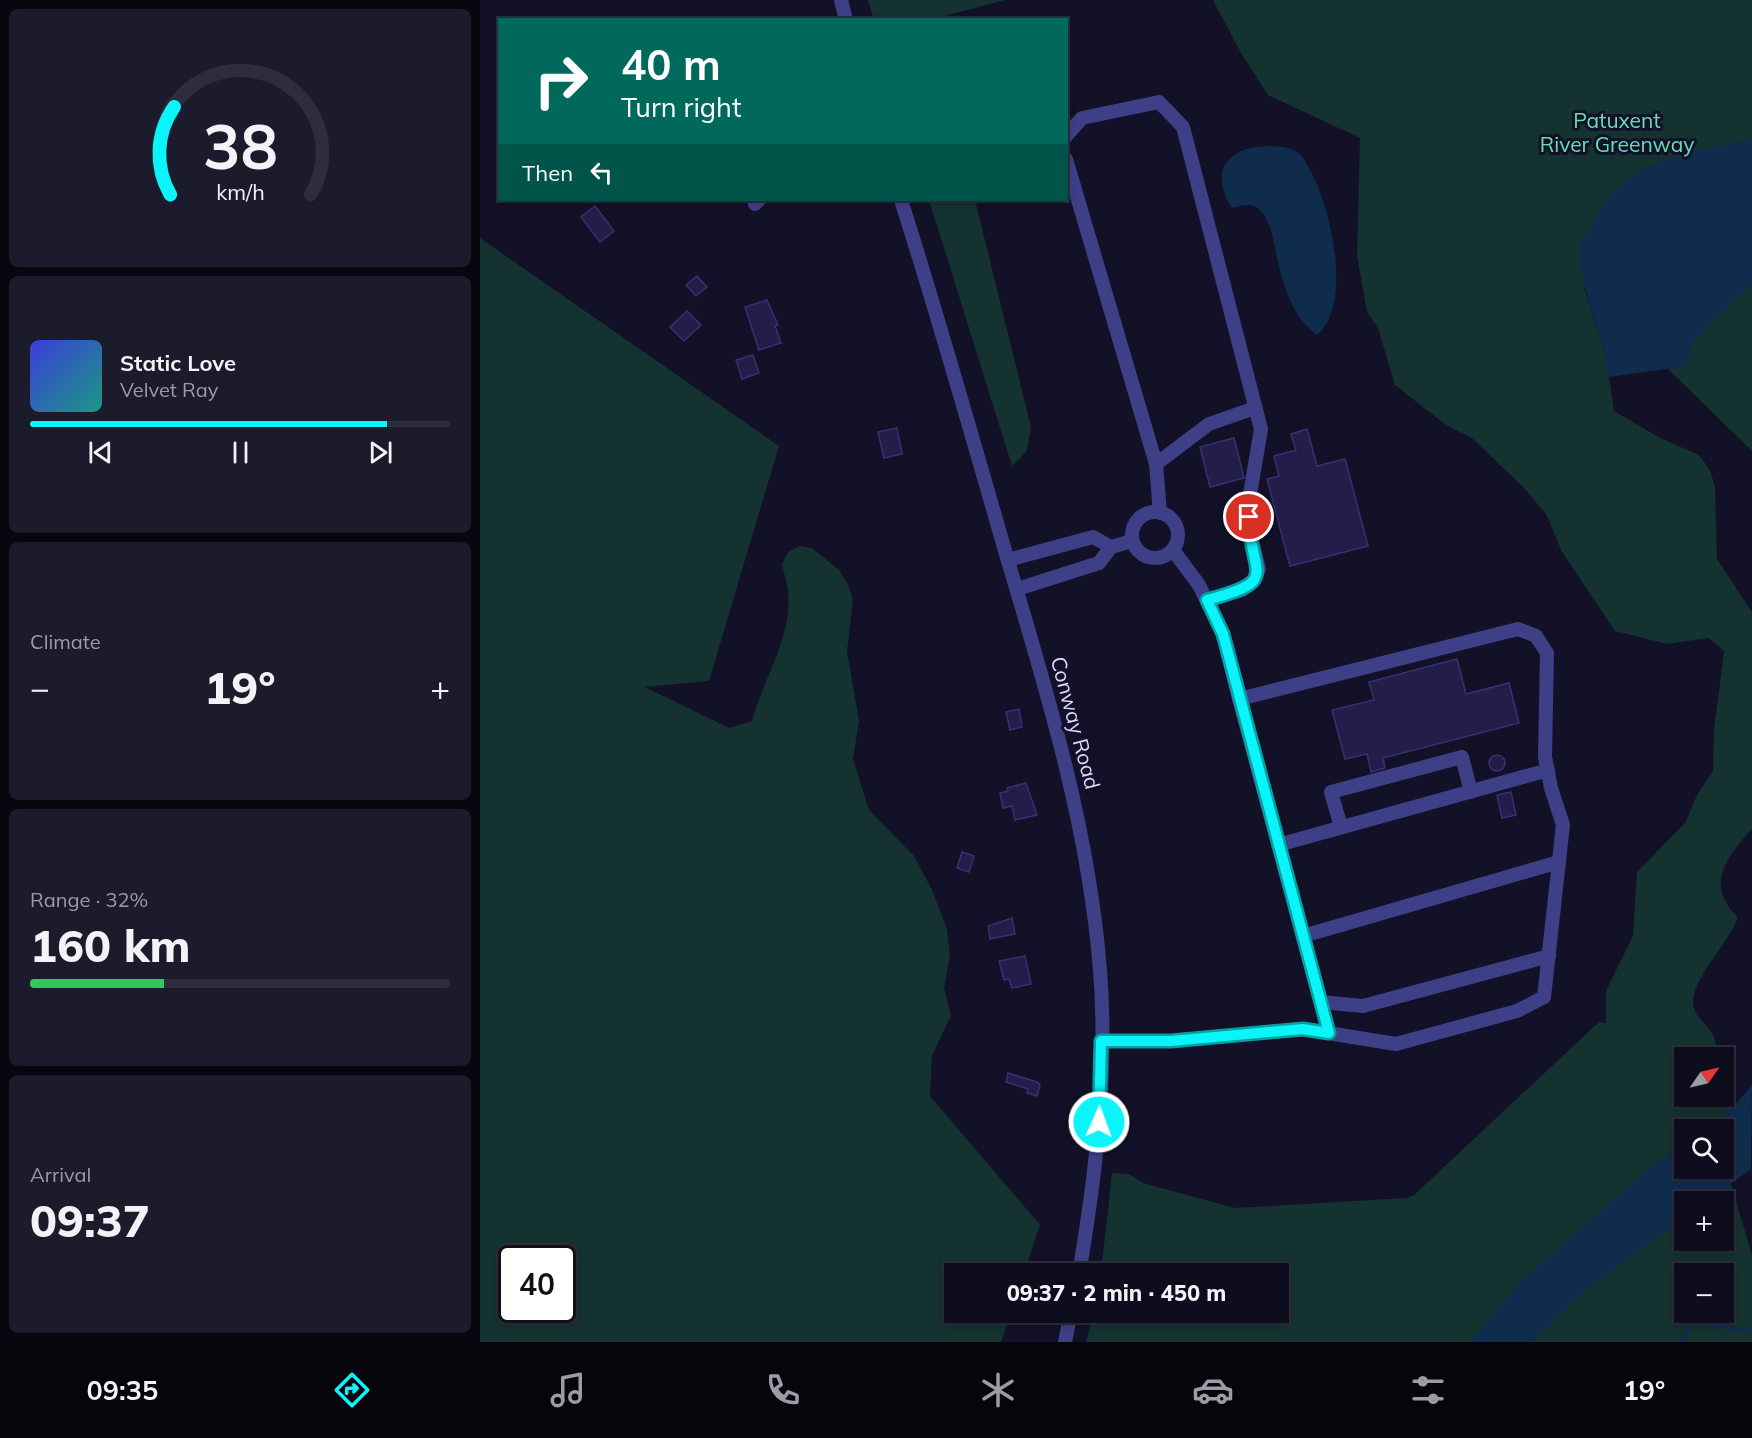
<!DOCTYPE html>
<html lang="en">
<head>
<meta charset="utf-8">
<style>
  body { margin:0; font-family:Mulish,sans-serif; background:#1c1b2b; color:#f1f3f6; height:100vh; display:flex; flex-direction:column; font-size:22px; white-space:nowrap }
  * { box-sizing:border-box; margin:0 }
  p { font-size:20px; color:#9b9ca4 }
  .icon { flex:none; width:33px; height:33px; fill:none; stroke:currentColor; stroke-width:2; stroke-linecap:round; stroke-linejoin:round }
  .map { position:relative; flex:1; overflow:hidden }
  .panel { display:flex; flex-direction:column; gap:9px; padding:9px; background:#080710; width:480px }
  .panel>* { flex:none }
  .top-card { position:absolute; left:18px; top:18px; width:570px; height:183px; border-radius:0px; box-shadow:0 3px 9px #0003,0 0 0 2px #2e2d3c; background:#00695c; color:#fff; overflow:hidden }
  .needle { width:39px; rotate:56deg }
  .fabs { position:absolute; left:1194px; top:1047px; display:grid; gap:12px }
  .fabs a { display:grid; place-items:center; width:60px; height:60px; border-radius:0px; background:#0e0d1e; box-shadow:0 3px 9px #0003,0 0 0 2px #2e2d3c; font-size:30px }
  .speed { position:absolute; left:18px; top:1245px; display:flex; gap:12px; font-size:30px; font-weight:700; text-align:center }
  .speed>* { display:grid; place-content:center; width:78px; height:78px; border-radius:50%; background:#0e0d1e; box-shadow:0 3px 9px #0003,0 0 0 2px #2e2d3c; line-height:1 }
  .speed .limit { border:3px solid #111; border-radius:9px; background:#fff; color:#111 }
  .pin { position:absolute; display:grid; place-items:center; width:51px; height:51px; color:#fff; margin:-26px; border:3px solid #fff; border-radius:50%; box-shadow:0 2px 6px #0007 }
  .me { position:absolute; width:66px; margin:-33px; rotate:2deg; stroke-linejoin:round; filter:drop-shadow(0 0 4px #0008) }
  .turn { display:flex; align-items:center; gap:21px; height:126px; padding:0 24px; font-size:27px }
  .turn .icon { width:78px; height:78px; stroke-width:2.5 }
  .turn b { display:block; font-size:42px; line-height:51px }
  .then { display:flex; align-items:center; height:57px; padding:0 24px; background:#0003; gap:12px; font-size:22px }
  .big { font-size:45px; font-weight:800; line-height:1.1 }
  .panel .tile { flex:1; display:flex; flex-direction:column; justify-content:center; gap:9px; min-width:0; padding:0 21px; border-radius:9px; background:#1c1b2b }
  .panel .dial { align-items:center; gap:0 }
  .dial svg { height:156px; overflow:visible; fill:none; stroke:#2e2d3c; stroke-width:7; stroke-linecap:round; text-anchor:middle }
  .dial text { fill:#f1f3f6; stroke:none }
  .song { display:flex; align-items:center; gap:18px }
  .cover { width:72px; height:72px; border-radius:9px; background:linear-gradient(135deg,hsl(240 70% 55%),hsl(170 70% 35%)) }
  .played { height:6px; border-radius:3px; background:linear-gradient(90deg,#0af4f9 85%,#2e2d3c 85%) }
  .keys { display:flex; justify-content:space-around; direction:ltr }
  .heat { display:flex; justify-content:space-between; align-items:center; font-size:33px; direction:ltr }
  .charge { height:9px; border-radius:4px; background:linear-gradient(90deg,#34c759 32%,#2e2d3c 0) }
  .trip { position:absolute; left:464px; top:1263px; width:345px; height:60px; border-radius:0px; background:#0e0d1e; box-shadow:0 3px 9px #0003,0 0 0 2px #2e2d3c; font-weight:800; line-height:60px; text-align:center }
  .dock { display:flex; height:96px; justify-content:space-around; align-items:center; background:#06050c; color:#9b9ca4 }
  .dock .icon { width:42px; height:42px }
  .dock .selected { color:#0af4f9 }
  .dock b { font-size:27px; color:#f1f3f6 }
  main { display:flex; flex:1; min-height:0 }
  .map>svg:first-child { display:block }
  .green { fill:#14322f; fill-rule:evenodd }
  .water { fill:#102c4d }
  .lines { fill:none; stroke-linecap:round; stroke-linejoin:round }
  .stream { stroke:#102c4d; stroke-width:4 }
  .building { fill:#231d49; stroke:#383074; stroke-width:1.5 }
  .minor { stroke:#3d4086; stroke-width:14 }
  .route-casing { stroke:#069fa2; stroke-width:15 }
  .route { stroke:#0af4f9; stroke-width:10 }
  .labels { text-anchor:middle; stroke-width:6; stroke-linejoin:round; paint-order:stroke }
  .park-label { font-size:21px; fill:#65deb6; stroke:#131128 }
  .street-label { font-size:21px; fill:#dad9fe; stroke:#131128 }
</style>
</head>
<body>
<main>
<section class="panel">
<div class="tile dial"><svg viewBox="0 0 100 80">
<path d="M14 69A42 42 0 1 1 86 69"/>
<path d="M14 69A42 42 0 0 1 16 24" stroke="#0af4f9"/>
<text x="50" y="56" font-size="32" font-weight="700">38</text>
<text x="50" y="72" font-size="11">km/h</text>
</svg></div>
<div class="tile">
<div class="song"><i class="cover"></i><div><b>Static Love</b><p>Velvet Ray</p></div></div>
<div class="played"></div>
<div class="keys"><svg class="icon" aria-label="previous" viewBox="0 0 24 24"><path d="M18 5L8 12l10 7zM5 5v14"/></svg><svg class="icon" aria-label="pause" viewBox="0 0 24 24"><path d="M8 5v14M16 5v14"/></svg><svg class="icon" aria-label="next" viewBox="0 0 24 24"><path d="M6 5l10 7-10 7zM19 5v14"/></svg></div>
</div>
<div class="tile"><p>Climate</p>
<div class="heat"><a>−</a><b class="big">19°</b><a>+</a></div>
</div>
<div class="tile"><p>Range · 32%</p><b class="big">160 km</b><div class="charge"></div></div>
<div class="tile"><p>Arrival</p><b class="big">09:37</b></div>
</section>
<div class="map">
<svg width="1272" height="1342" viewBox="0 0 1272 1342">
  <rect width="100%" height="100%" fill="#131128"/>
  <g class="green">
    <path d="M388,0h137l-57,15v4l-74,1z"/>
    <path d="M733,0h539v451l-168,-164 23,75 7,49 46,27 39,17 11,15 5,17 2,72 35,53v217c-25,27 -48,57 -14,88 -7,24 -52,67 -44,91 3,10 14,17 19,27 3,6 4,15 6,22l-35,1v38h40v-18l7,32 -19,14 2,5 -30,1v38h40v-7l28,94v87h-666l8,-29 184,-1v-38l-177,-1 11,-100 17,1 14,9 92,25 171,-10 8,-3 185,-173 7,1v-32l27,-55 4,-64 48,-49 12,-28 16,-24 1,-41 10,-79 -15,-13 -42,6 -52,-13 -53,-79 -16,-38 -23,-27 -50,-48 -27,-14 -51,-40 -17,-57 -11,-16 -10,-56 3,-118 -92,-43 -27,-42zM1204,1202h40v38h-40zM1204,1274h40v38h-40z"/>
    <path d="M449,200h46l56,227 -4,24 -15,15z"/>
    <path d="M0,238l299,208 -70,235 -64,6 84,41 23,-7c11,-42 41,-85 36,-129 -1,-9 -4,-19 -6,-28l6,-12 12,-6 12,2 27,22 9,14 5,16 -6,51 12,70 -6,38 16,51 45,46 18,34 15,39 3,26 -6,33 7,27 -19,41 -2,40 110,129 -16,48 -70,1v38l57,1 -10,29h-521zM32,1258h50v52h-50z"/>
  </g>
  <g class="water">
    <path d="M1272,138v147l-41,36 -17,21 -7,24 -78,11c-6,-42 -26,-80 -30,-123 -1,-10 10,-24 15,-33 38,-70 91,-63 158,-83z"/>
    <path d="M776,147c13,-1 30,-2 41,5 7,4 11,15 15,22 19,36 41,131 5,161 -23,-16 -33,-47 -39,-73 -4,-17 -6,-41 -19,-53 -8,-7 -18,-3 -27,-1 -19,-30 -12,-55 24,-61z"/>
    <path d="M1272,1085l-1,84 -44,32 -23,1v16l-96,70 -56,54h-62l52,-62 130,-114 32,-23v25h40v-38l-20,-1 27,-19z"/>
  </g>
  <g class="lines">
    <path class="stream" d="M1202,1342l10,-18c14,-3 42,6 60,7"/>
  </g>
  <g class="building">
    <path d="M115,206l19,25 -14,11 -19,-25z"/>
    <path d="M217,276l10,11 -11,9 -10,-11z"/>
    <path d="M287,300l11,25 -3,1 6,17 -22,7 -14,-43z"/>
    <path d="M207,311l14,14 -17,16 -14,-14z"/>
    <path d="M273,355l6,18 -17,6 -6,-19z"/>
    <path d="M417,428l5,26 -18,4 -6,-26z"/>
    <path d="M827,429l10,37 28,-7 23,87 -78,20 -23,-87 12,-3 -5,-20 22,-6 -5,-16z"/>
    <path d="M754,438l10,40 -34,9 -10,-40z"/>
    <path d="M977,659l9,35 43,-11 10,40 -136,35 2,10 -14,4 -4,-18 -22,5 -13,-49 42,-10 -5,-18z"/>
    <path d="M539,709l3,18 -12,3 -4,-18z"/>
    <circle cx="1017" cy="763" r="8"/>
    <path d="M546,783l11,32 -22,5 -3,-14 -9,2 -3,-15 8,-2 -1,-3z"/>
    <path d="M1031,792l5,23 -14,3 -5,-23z"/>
    <path d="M482,852l12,4 -5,16 -12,-4z"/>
    <path d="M532,918l3,16 -25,5 -2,-13z"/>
    <path d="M545,956l6,28 -19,4 -3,-9 -5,1 -5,-19z"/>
    <path d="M528,1073l29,9 3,3 -3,11 -10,-3 1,-4 -22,-7z"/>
  </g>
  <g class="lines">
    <g class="minor">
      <path d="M361,0l5,20"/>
      <path d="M586,136l16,-18 77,-16 24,25 78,302 -12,71 1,33 9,36 -6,13 -11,8 -35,10"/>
      <path d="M586,159l90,305 4,49"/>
      <path d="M421,200c38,119 72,240 107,361 40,134 81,269 92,409 8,101 -4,204 -21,304"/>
      <path d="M275,204l4,-4"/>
      <path d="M676,464l53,-40 46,-16"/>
      <circle cx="675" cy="535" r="23"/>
      <path d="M528,560l85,-23 18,10"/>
      <path d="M537,589l82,-26 12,-16 21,-6"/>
      <path d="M759,699l90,334"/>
      <path d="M861,827l-10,-35 131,-35 9,35"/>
      <path d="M798,845l270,-75"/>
      <path d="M823,936l256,-74"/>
      <path d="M841,1002l42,4 186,-50"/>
      <path d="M621,1041h70l132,-12 93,15 121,-33 27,-14 19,-172 -12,-37 -6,-31 2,-104 -11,-17 -18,-7 -279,70 -16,-65 -24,-49 -26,-35"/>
      <path d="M585,1342l6,-30"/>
    </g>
  </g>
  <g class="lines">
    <defs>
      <path id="route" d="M619,1122l2,-81h70l132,-12 26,4 -106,-399 -16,-34c75,-20 43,-24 42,-83"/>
    </defs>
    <use href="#route" class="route-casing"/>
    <use href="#route" class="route"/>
  </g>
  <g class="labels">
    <g class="park-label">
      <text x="1137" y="128">Patuxent<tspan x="1137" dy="24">River Greenway</tspan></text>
    </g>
    <g class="street-label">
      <text transform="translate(595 723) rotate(75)" y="7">Conway Road</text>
    </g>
  </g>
</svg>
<div class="fabs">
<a><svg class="needle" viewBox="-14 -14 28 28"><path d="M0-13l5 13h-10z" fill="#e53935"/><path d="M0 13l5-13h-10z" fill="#9b9ca4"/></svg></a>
<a><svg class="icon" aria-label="search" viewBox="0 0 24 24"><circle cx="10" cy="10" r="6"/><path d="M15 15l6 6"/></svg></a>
<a>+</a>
<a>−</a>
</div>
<div class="speed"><div class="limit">40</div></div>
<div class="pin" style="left:769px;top:517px;background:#d93025"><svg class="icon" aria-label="arrive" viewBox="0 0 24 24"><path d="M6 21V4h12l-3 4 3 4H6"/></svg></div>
<svg class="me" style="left:619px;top:1122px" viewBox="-20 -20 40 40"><circle r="17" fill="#0af4f9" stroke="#fff" stroke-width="3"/><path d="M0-11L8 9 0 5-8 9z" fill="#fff"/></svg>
<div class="trip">09:37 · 2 min · 450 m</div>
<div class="top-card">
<div class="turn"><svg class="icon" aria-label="right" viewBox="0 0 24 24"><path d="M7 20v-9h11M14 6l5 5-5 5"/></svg><div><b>40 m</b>Turn right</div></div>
<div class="then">Then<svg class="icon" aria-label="left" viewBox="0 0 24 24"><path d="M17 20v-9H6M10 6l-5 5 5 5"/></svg></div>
</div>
</div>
</main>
<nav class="dock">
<b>09:35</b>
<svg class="icon selected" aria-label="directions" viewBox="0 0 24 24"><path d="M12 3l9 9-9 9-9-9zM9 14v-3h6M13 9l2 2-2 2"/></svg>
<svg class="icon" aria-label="music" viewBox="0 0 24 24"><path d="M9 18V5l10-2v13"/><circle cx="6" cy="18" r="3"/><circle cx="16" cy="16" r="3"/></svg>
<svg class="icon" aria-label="phone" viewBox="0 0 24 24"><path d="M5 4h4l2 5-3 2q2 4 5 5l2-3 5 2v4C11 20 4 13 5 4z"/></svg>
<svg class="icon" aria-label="climate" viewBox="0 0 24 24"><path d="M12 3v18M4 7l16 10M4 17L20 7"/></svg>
<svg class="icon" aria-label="car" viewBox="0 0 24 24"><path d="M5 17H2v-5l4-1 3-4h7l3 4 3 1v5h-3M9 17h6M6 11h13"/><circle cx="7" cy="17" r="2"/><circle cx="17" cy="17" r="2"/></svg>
<svg class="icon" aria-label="filters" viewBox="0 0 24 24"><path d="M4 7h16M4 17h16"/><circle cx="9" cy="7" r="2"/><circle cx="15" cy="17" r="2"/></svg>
<b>19°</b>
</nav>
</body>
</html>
